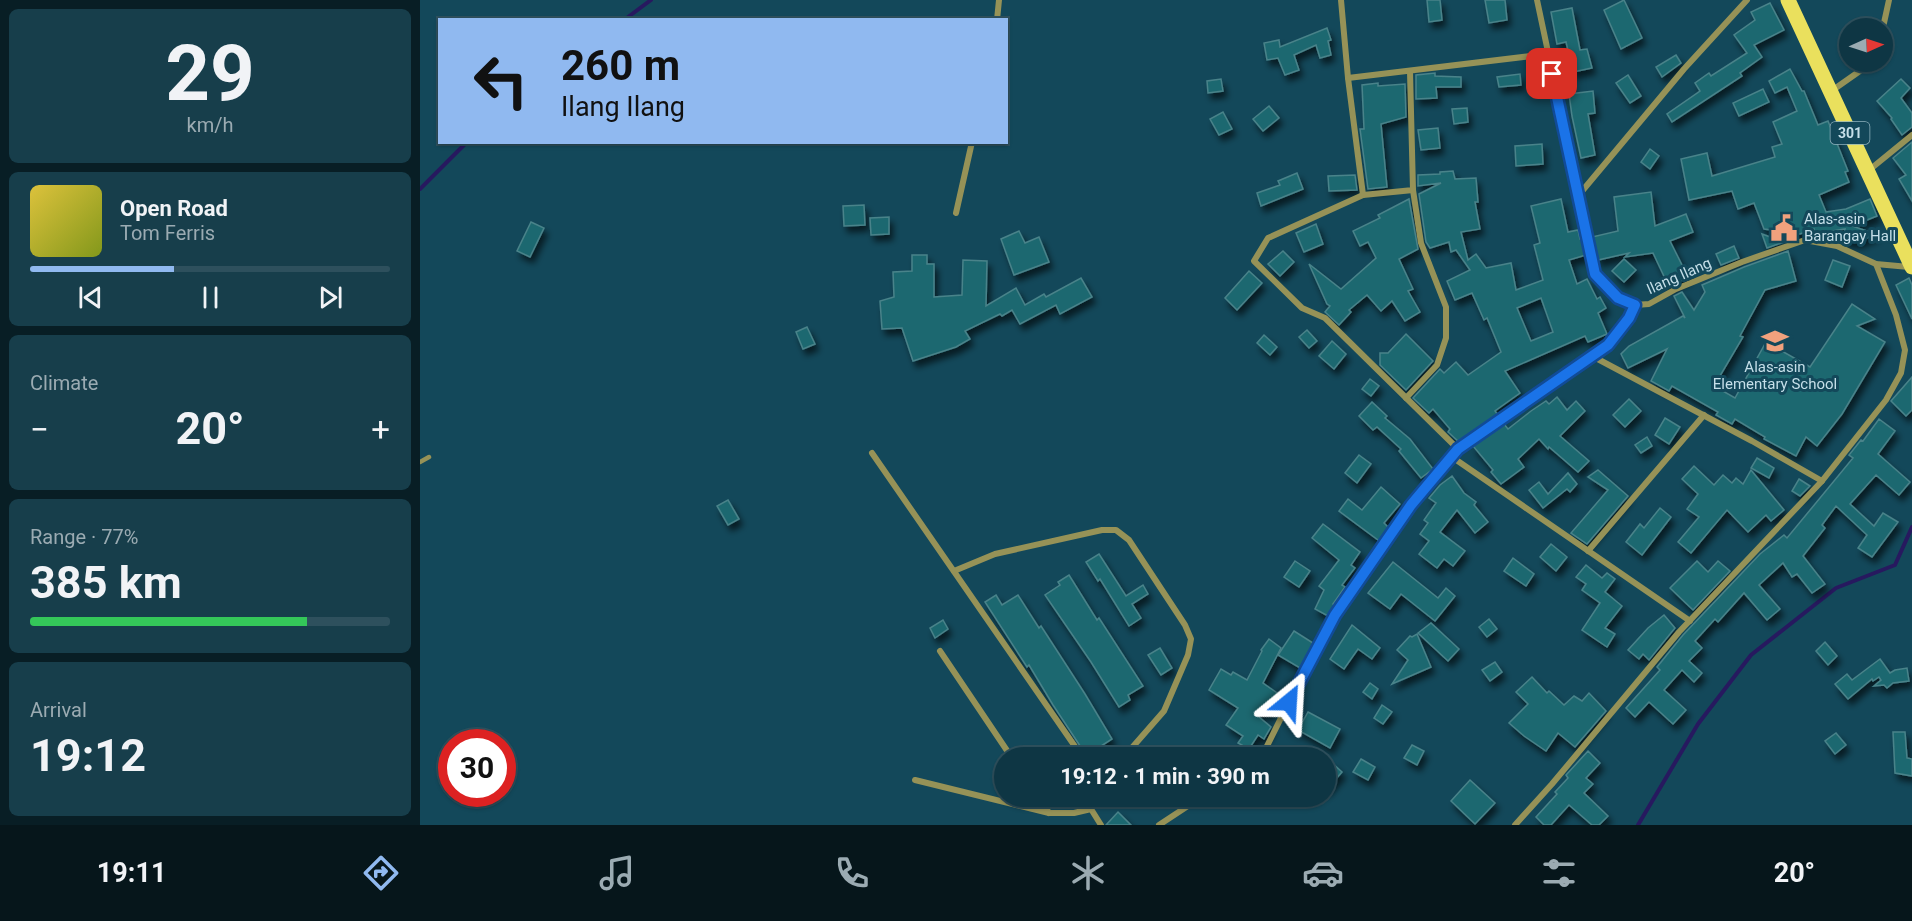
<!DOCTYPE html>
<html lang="en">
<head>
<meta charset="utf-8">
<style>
  body { margin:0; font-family:Roboto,sans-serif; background:#173e4b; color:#f1f3f6; height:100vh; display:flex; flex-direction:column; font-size:22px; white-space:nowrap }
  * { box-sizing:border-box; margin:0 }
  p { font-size:20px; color:#9babb2 }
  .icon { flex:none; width:33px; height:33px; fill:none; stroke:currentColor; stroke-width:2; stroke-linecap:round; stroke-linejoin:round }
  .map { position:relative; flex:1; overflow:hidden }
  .panel { display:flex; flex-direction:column; gap:9px; padding:9px; background:#081e25; width:420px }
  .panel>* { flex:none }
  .guide { position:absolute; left:18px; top:18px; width:570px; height:126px; border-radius:0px; box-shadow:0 2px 4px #0004,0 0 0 2px #2e505d; background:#90b9f0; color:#111; overflow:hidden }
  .needle { width:39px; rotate:87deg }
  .fabs { position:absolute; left:1419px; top:18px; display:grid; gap:12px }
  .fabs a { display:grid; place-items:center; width:54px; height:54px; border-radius:50%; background:#0e3644; box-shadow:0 2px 4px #0004,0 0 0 2px #2e505d; font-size:30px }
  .speed { position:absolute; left:18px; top:729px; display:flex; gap:12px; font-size:30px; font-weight:700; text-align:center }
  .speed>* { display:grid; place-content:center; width:78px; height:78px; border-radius:50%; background:#0e3644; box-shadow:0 2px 4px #0004,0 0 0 2px #2e505d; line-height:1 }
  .speed .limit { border:9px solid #d22; background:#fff; color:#111 }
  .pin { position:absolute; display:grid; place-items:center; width:51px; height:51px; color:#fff; margin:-26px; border-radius:12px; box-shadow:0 3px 9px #0006 }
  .me { position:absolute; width:66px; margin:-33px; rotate:27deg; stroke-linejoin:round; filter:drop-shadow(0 0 4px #0008) }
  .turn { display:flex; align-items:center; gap:21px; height:126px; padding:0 24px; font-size:27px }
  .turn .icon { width:78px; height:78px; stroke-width:2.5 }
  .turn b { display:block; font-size:42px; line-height:51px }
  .big { font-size:45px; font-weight:700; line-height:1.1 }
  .panel .tile { flex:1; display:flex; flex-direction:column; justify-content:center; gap:9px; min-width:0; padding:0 21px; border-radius:9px; background:#173e4b }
  .panel .dial { align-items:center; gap:0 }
  .dial b { font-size:78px; line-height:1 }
  .song { display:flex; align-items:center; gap:18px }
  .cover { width:72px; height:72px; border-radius:9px; background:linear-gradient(135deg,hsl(50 70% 55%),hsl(70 70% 35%)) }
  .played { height:6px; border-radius:3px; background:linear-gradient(90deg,#90b9f0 40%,#2e505d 40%) }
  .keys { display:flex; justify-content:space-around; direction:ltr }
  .heat { display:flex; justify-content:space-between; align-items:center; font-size:33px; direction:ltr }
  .charge { height:9px; border-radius:4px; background:linear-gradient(90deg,#34c759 77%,#2e505d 0) }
  .trip { position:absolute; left:574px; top:747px; width:342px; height:60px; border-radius:30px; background:#0e3644; box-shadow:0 2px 4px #0004,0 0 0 2px #2e505d; font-weight:700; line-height:60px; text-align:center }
  .dock { display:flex; height:96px; justify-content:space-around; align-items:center; background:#06161b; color:#9babb2 }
  .dock .icon { width:42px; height:42px }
  .dock .on { color:#90b9f0 }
  .dock b { font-size:27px; color:#f1f3f6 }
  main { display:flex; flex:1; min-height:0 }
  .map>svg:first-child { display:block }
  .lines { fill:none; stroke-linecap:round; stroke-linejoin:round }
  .stream { stroke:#27195f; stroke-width:4 }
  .building { fill:#1f686f; stroke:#49838a; stroke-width:1.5; fill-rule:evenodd; filter:url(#shadow) }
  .service { stroke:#969257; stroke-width:4.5 }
  .minor { stroke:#969257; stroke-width:6 }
  .primary { stroke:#eae05d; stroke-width:15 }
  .route-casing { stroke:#114b97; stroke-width:15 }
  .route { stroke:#1a73e8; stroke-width:10 }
  .labels { text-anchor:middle; stroke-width:6; stroke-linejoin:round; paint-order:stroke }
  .shield { fill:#13485a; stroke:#90b2be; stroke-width:1.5 }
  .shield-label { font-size:14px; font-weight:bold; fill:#c5dfe9 }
  .poi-label { font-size:15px; fill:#c5dfe9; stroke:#13485a; text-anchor:start }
  .street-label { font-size:15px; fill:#c5dfe9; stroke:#13485a }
</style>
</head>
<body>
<main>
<section class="panel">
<div class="tile dial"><b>29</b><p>km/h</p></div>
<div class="tile">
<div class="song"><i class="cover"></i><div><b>Open Road</b><p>Tom Ferris</p></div></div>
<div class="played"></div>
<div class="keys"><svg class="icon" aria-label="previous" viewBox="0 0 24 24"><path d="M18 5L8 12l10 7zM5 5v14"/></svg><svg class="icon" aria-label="pause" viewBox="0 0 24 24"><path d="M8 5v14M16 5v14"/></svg><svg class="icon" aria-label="next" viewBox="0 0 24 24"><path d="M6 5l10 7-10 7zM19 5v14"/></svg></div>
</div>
<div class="tile"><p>Climate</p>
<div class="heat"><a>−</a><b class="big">20°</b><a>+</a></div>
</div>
<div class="tile"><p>Range · 77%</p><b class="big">385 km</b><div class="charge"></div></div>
<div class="tile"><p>Arrival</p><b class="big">19:12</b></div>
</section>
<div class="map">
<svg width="1492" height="825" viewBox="0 0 1492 825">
  <defs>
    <filter id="shadow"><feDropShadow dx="3.5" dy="6" stdDeviation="3" flood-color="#0009"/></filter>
  </defs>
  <rect width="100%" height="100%" fill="#13485a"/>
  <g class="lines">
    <g class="stream">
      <path d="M204,20l27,-20"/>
      <path d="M0,189l47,-47"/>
      <path d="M1218,825l60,-101 53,-69 85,-67 59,-23 17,-38"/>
    </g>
  </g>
  <g class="building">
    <path d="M1007,0h13l2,20 -13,2z"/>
    <path d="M1065,0h20l2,20 -18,3z"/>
    <path d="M1204,0l18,38 -21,11 -17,-39z"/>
    <path d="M1350,3l14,27 -30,15 8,12 -22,16 2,3 -70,46 -5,-8 33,-23 -5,-8 14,-10 2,3 36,-23 -13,-18 21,-15 -4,-8z"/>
    <path d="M1152,8l8,42 7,-1 5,19 -19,4 -7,-30 -9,2 -6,-32z"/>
    <path d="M907,28l4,12 -3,1 3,14 -11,3 -4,-13 -22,10 5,15 -14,5 -7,-17 -11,2 -3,-17 15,-3 1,7z"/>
    <path d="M1256,55l5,8 -19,14 -6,-10z"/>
    <path d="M1370,69l12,22h2l14,34 10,-4 20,50 -3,1 4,10 -30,13 7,17 20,-3 24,-10 7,17 -25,10 24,8 -18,8 -15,-2 2,-11 -30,5 -1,-5 -14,5 -36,-5 -10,-26 -16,6 -6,-18 -43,9 -8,-41 26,-6 5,23 63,-19 -3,-10 10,-3 -9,-22 24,-11 -10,-24 -12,6 -6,-12z"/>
    <path d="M1015,73v3l26,1v10h-25l1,11 -21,1v-24z"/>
    <path d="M1100,74l1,11 -22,2 -2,-10z"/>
    <path d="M1208,75l13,21 -11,7 -14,-20z"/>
    <path d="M801,79l2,12 -15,2 -1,-12z"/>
    <path d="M1481,79l9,9 -9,10 11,15v14l-10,8 -11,-16 1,-1 -15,-17z"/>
    <path d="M958,83v3l27,-2 1,33 -25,7 6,63 -19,2 -8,-60h4l-2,-44z"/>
    <path d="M1343,89l6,13 -30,14 -6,-13z"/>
    <path d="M1173,91l2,22 -7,1 7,41 -14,3 -9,-42 -3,-22z"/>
    <path d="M849,106l10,12 -16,13 -10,-12z"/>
    <path d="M1047,108l1,14 -14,2 -2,-15z"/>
    <path d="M803,112l9,17 -13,6 -9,-16z"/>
    <path d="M1018,128l2,20 -19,2 -3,-20z"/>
    <path d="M1492,142v59l-13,-22 7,-4 -13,-17z"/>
    <path d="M1122,144l1,20 -27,2 -1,-20z"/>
    <path d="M1230,149l9,7 -9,13 -9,-7z"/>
    <path d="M1033,171l2,8 21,-1 2,24h-3l5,27 -19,3 7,28 8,-6 10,14 25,-5 5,27 27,-10 -9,-35 6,-2 -9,-37 30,-7 7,33 10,-2 2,9h2l4,16 -17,5 8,24 10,-5 10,20 3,-2 6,11 -8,5 9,21 -19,8 -3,-6 -80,35 15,22 -25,18 3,4 -39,27 -11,-10 2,-3 -17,-20 -4,4 -16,-15 27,-29 4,4 12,-11 12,13 33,-23 -14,-34 -3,2 -12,-27 -17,7 -8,-19 23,-11 -14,-20 -5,2 -2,-10 -19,6 -4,-6 -7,-48 22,-11 -23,3v-11l22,-1v-2zM1121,298l12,34 -22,9 -14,-33z"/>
    <path d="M877,173l6,16 -42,17 -4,-13 23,-8 -2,-4z"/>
    <path d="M935,175l2,15 -28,1 -1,-15z"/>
    <path d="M1231,192l4,34 31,-12 7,18 -23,9 18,36 -19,10 -16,-34 -28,4 4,-4 -31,7 -6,-23 26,-6 -4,-34z"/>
    <path d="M989,199l9,50 -19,10 14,30 -5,2 12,21 -15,9 -13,-20 -11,10 -14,-16 -18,15 2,2 -12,13 -14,-13 5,-6 -3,-2 -18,-40 32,25 35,-31 -8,-16 -8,4 -7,-15 27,-13 -2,-3z"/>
    <path d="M444,205l1,20 -21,1 -1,-20z"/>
    <path d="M469,217v17l-18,1 -1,-17z"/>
    <path d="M111,222l13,6 -14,29 -13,-6z"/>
    <path d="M896,224l7,20 -19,8 -8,-19z"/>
    <path d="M599,231l6,12 14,-6 10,25 -35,13 -13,-36z"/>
    <path d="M1342,234l22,8 -17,6z"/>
    <path d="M1314,246l5,12 -18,7 -5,-11z"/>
    <path d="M863,251l11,11 -14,14 -12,-12z"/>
    <path d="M1368,251l8,30 -31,9 -25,46 3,1 -29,49 21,12 31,-56 44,25 42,-63 23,15 -18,7 28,16 -43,72 -25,32 -11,-9 -10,19 -32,-17 1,-2 -30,-18 -3,5 -16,-9 2,-3 -46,-26 -3,5 -18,-10 16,-32 -39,19 -7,-14 8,-8 54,-30 2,2 -11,-22 8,-4 12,18 11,-18 -3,-7 42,-18z"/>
    <path d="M492,255h15v9h7v33l28,-2 1,-35 24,1 -1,45 30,-18 9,17 19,-11 2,3 35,-19 11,19 -32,17 -4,-9 -36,19 -8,-14 -10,6 -2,-2 -35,17 5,8 -14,8 -43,14 -11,-33 -20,1 -2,-28 14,-4 -1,-25 19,-1z"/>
    <path d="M1204,259l12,11 -12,12 -12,-11z"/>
    <path d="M1413,260l17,6 -8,21 -17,-7z"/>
    <path d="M829,271l13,12 -25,27 -12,-12z"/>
    <path d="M1489,278l3,7v34l-16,-34z"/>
    <path d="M387,327l8,17 -12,5 -7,-17z"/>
    <path d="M887,330l10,11 -8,7 -10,-11z"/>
    <path d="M986,334l27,27 -27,29 -26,-25v-12h8z"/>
    <path d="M844,335l13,12 -7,8 -13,-12z"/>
    <path d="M912,341l14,13 -12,15 -15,-13z"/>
    <path d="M1492,377v33l-6,6 -15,-15z"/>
    <path d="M950,379l9,7 -8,10 -9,-7z"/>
    <path d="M1137,397l10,13 9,-9 9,10 -25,25 29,25 -11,11 -29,-25 -1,2 -9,-10 -21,20 6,8 -23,17 -10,-12 2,-2 -20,-24 31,-22 4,5 23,-18 15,-10 3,3z"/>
    <path d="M1209,399l12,12 -16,16 -12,-12z"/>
    <path d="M952,402l15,14 -2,2 25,21 23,30 -12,9 -22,-27 2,-2 -24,-22 -4,3 -14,-14z"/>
    <path d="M1245,418l15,9 -11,17 -14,-9z"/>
    <path d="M1459,419l16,12 -17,23 32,28 -11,13 -23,-20 -26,29 24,22 9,-13 15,9 -26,35 -14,-9 9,-13 -31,-29 -14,19 3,3 -22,28 22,28 -13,9 -15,-19 -5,3 -9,-14 -24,22 21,24 -13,11 -23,-27 -26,29 -3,-3 -20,22 7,7 -13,13 13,12 -8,9 -12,-12 -18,20 22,20 -13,14 -24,-22 -14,15 -9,-9 34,-38 -3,-3 26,-32 77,-81 24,-19 3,3 66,-80 -4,-3 12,-15 2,1z"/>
    <path d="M1227,437l5,9 -11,7 -6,-8z"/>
    <path d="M939,455l12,9 -14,19 -12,-10z"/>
    <path d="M1337,458l17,10 -5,10 -18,-10z"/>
    <path d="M1274,466l20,19 9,-10 9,8 4,-5 7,6 8,-14 33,40 -13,11 -5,-6 -18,17 -21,-22 -36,43 -13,-11 21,-25 -12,-8 11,-15 -16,-15z"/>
    <path d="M1178,470l30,26 -41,48 -16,-11 37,-43 -20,-13z"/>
    <path d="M1148,473l9,11 -7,8 -3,-3 -24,19 -14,-18 10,-8 9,12z"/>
    <path d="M1032,476l12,17 12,9 -2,3 14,17 -13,11 -18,-23 -17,22 25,19 -12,15 -9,-7 -7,9 -18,-14 10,-13 -9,-7 8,-11 -4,-3 12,-17 -7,-5 11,-13z"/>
    <path d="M1379,479l11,7 -10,10 -8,-5z"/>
    <path d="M961,487l19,17 -16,19 5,5 -9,12h-2l-39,-29 9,-12 14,11z"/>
    <path d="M308,500l11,19 -11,6 -11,-19z"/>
    <path d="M1240,508l11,9 -29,38 -16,-13 14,-18 4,4z"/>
    <path d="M903,524l37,28 -9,13 4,3 -13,17 3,2 -12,17 2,1 -7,11 -13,-7 9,-19 -5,-4 20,-26 -27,-22z"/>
    <path d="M1131,544l16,13 -11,14 -16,-14z"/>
    <path d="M679,554l27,42 17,-11 5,9 -16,10 9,14 -12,8 -29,-47 -2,2 -12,-19z"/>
    <path d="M1093,558l21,16 -8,12 -22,-15z"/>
    <path d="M875,561l15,10 -11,16 -15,-10z"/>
    <path d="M1277,561l11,11 10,-11 12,10 -37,39 -23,-22z"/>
    <path d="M973,562l45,36 8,-10 9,8 -20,25 -34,-27 -11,15 -22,-16z"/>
    <path d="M1166,565l16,13 5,-5 8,6 -10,13 17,14 -17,22 10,6 -8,13 -25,-17 18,-27 -18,-13 4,-6 -10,-7z"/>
    <path d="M649,575l28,45 2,-2 44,68 -15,9 2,5 -11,7 -28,-45 -46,-67 15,-10 -2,-3z"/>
    <path d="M576,595l6,10 16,-10 21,33 2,-2 44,68 27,45 -14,9 2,3 -10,7h-2l-35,-53 -24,-40 -2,2 -42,-65z"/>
    <path d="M1244,615l11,13 -26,32 -6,-6 -4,5 -11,-9 20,-22z"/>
    <path d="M1069,619l8,10 -10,8 -8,-10z"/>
    <path d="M523,620l5,9 -13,9 -5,-10z"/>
    <path d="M1011,623l28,26 -11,12 -30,-28z"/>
    <path d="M932,625l28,23 -8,11 -14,-10 -14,20 -14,-10z"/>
    <path d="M874,631l19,12 -13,25 -22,-13z"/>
    <path d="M997,634l14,33 -39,17 16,-24 -11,-10 13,-14 2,1z"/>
    <path d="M849,639l12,9 -18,35 17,12 -12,19 -6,-4 -4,6 13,11 -7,12 -6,-4 -9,14 -11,-6 5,-7 -17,-11 12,-17 -29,-18 12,-21 10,6 2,-3 14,8 15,-29 -1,-1z"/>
    <path d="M1405,642l12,14 -9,9 -12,-14z"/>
    <path d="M740,648l12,20 -11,7 -13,-20z"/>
    <path d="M1460,659l10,14 5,-3 12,-2 2,13 -16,2 -6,5 -3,-3 -10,1 7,-6 -2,-3 -6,4 -1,-2 -24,20 -13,-15 12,-10 5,6z"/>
    <path d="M1075,662l7,10 -12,9 -8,-11z"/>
    <path d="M1112,677l15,16 2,-2 15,14 10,-9 8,5 7,-8 17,18 -31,36 -17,-14 -12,18 -22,-15 -15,-13 19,-19 -12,-12z"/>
    <path d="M950,683l8,6 -6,10 -9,-7z"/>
    <path d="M962,705l10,7 -9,12 -9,-6z"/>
    <path d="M888,712l32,17 -10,19 -32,-18z"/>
    <path d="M1473,732h12l2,26 5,1v17l-17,-3z"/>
    <path d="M1416,733l10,12 -11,9 -10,-13z"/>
    <path d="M992,745l12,6 -7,14 -13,-7z"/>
    <path d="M1168,751l12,12 -14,15 7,6 -9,9 24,23 -9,9h-7l-23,-20 -18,20h-7l-8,-8 21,-23 -2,-2 13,-14 -2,-3z"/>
    <path d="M941,759l14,8 -7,13 -15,-8z"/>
    <path d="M911,762l11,10 -16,18v-23z"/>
    <path d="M1050,780l25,23 -20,21 -24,-23z"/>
    <path d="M698,812l13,13h-25z"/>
  </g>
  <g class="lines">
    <path class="service" d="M0,462l9,-5"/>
    <g class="minor">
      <path d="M921,0l7,78 15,117"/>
      <path d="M1117,0l58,274 23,24 17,7 14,-1 27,-15 66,-27 63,-22 32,6 39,18 33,3"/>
      <path d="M577,20l2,-20"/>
      <path d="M1462,32l7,-32"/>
      <path d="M990,72l3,118 -50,5 -95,43 -14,23 48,47 23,10 133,131"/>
      <path d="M928,78l200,-24"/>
      <path d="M1410,92l37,-26 2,-4"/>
      <path d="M1448,171l44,-36"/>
      <path d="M1158,196l106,-127 63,-69"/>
      <path d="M536,213l16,-71"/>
      <path d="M1172,356l160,85 70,40"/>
      <path d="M986,398l31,-33 9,-27v-31l-25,-64 -8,-53"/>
      <path d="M452,453l211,305"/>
      <path d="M1032,457l238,164"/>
      <path d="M1168,551l116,-136"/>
      <path d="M534,571l41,-17 107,-24h14l13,10 56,85 6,14 -3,16 -24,56 -41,47"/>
      <path d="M520,651l72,107"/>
      <path d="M841,758l56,-112 18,-31 76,-110 47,-56 150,-104 21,-27 6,-13"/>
      <path d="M495,780l134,33h25l17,-4"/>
      <path d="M619,796l10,17"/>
      <path d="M670,796l1,13 10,16"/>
      <path d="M739,825l44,-29"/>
      <path d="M1095,825l37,-41 127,-152 143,-151 64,-81 15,-27 4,-23 -9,-35 -20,-51"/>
    </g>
    <path class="primary" d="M1368,0l124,267"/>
  </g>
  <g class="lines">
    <defs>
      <path id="route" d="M869,702l46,-87 76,-110 47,-56 150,-104 21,-27 6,-13 -17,-7 -23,-24 -43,-200"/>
    </defs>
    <use href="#route" class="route-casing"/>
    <use href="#route" class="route"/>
  </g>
  <defs>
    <symbol id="civic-bare" viewBox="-9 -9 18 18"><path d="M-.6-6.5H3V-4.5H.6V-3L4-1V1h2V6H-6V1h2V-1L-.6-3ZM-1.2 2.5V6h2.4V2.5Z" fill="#f1a17d" stroke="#13485a" stroke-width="2.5" paint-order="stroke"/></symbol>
    <symbol id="school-bare" viewBox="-9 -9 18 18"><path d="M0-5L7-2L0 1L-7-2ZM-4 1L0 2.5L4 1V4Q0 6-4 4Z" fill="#f1a17d" stroke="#13485a" stroke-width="2.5" paint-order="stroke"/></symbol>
  </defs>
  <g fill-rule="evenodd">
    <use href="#civic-bare" x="1345" y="209" width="38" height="38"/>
    <use href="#school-bare" x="1336" y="322" width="38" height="38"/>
  </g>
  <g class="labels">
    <rect class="shield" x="1410.5" y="122" width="39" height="22" rx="4.5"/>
    <g class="shield-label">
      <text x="1430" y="138">301</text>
    </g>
    <g class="poi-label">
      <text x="1384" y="224">Alas-asin<tspan x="1384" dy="17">Barangay Hall</tspan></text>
      <text x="1355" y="372" text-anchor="middle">Alas-asin<tspan x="1355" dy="17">Elementary School</tspan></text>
    </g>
    <g class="street-label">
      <text transform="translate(1259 276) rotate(-24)" y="5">Ilang Ilang</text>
    </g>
  </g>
</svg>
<div class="fabs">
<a><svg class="needle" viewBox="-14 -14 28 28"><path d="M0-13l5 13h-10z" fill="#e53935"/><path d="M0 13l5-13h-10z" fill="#9babb2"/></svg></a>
</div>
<div class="speed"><div class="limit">30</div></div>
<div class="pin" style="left:1132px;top:74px;background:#d93025"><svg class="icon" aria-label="arrive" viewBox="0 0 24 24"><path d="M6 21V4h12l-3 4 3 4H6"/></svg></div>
<svg class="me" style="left:869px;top:702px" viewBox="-20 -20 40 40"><path d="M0-17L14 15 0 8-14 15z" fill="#1a73e8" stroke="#fff" stroke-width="4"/></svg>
<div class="trip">19:12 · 1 min · 390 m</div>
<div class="guide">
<div class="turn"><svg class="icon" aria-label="left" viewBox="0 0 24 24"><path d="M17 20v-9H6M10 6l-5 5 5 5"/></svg><div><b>260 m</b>Ilang Ilang</div></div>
</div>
</div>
</main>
<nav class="dock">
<b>19:11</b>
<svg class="icon on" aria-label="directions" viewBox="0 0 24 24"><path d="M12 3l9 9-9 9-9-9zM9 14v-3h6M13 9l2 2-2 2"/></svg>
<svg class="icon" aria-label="music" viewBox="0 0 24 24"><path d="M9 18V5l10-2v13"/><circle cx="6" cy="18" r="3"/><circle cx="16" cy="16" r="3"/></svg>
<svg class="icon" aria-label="phone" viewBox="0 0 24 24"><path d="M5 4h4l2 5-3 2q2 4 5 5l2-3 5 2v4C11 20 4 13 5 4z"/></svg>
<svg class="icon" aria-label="climate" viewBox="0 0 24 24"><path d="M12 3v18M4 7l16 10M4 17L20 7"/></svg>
<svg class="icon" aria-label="car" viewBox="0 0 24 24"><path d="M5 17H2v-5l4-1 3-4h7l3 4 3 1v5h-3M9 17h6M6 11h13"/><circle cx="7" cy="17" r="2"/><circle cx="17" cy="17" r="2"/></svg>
<svg class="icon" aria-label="filters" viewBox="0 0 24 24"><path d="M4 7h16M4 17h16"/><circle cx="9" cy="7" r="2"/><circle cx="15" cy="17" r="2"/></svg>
<b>20°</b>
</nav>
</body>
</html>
